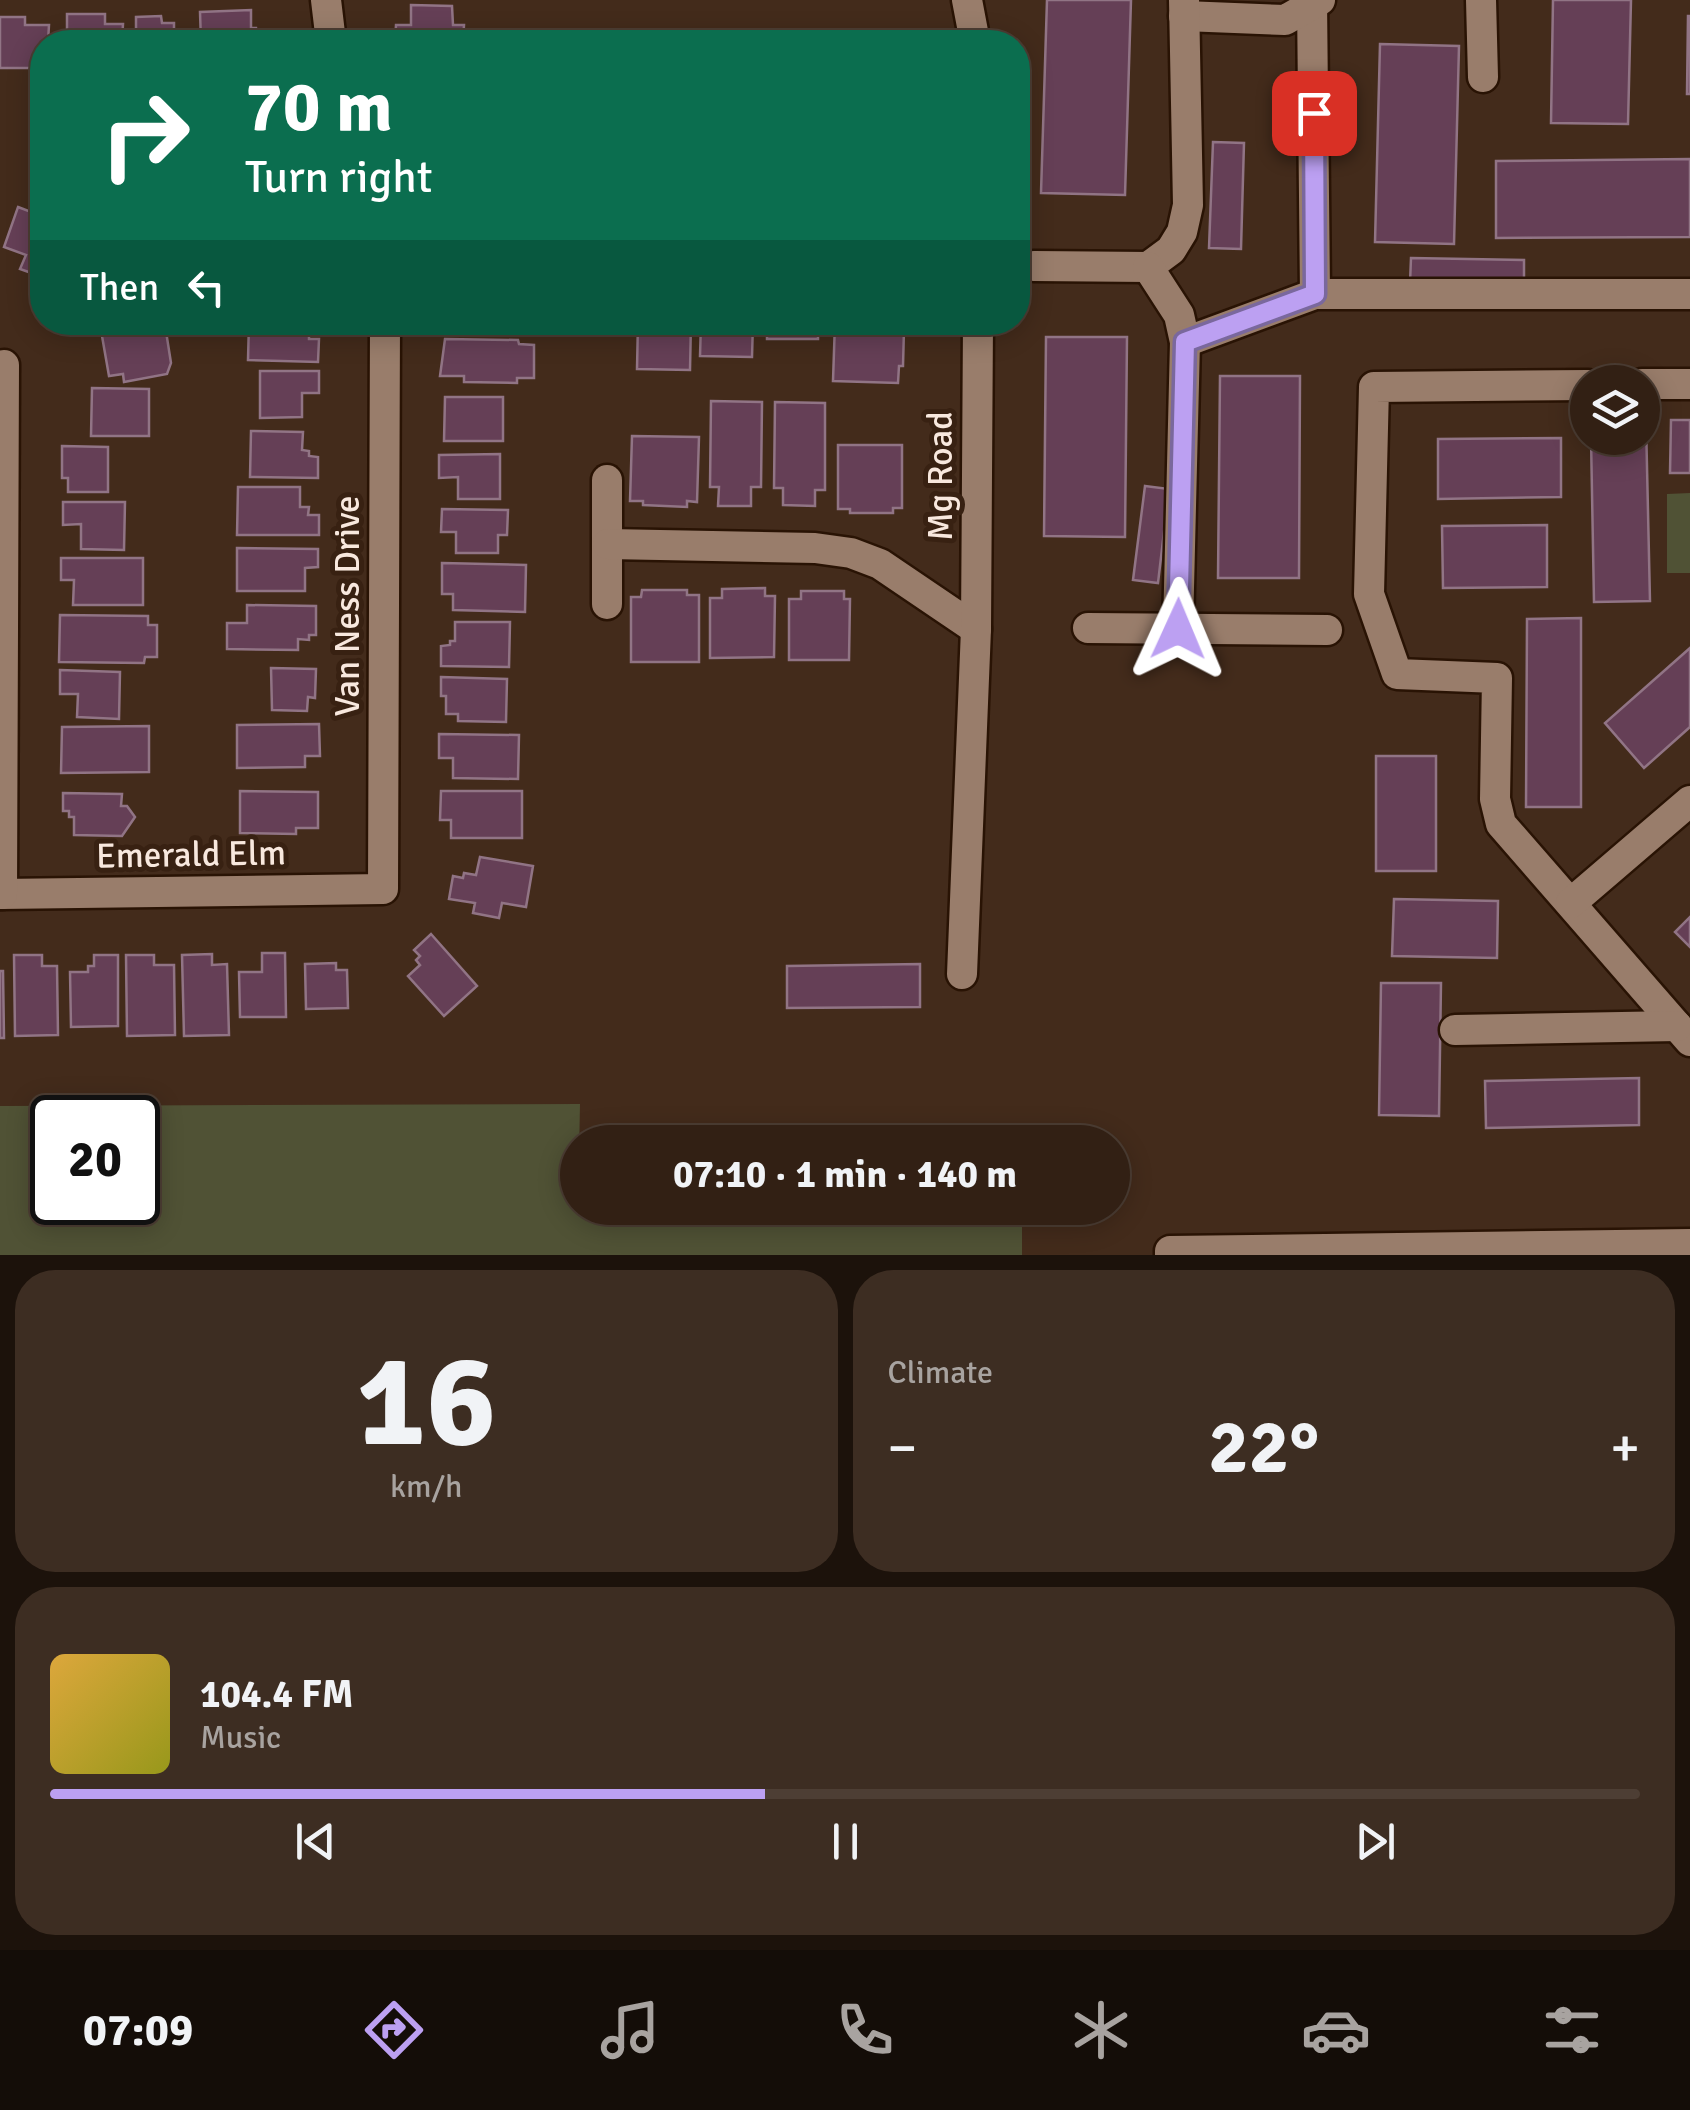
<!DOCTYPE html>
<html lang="en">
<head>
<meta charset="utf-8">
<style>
  body { margin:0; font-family:Signika,sans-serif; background:#3d2d22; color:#f1f3f6; height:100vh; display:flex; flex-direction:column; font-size:38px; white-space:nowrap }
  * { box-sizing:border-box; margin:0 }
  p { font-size:32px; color:#a8a3a0 }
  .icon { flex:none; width:55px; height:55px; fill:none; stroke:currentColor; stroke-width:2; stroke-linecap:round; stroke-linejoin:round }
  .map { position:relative; height:1255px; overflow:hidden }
  .drawer { display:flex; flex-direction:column; gap:15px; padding:15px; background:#1c120b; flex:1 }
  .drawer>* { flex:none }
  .banner { position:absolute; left:30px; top:30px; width:1000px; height:305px; border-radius:40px; box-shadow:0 5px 25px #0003,0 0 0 2px #4d3e34; background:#0b6e4f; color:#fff; overflow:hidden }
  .controls { position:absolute; left:1570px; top:365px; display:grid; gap:20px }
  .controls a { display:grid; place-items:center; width:90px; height:90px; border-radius:50%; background:#322014; box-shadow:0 5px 25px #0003,0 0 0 2px #4d3e34; font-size:50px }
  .speed { position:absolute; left:30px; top:1095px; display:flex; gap:20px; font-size:50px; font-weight:700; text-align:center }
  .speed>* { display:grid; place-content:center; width:130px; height:130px; border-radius:50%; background:#322014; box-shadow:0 5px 25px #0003,0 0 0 2px #4d3e34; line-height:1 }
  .speed .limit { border:5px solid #111; border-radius:15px; background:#fff; color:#111 }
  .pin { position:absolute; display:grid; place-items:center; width:85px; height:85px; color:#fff; margin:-42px; border-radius:20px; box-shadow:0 5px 15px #0006 }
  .me { position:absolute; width:110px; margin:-55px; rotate:1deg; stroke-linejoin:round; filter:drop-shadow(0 0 8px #0008) }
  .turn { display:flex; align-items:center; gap:35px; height:210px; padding:0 50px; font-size:45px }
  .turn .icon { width:130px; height:130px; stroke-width:2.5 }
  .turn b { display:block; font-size:70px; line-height:85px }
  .then { display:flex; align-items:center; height:95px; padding:0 50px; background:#0003; gap:20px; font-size:38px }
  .big { font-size:75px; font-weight:800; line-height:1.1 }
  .drawer .card { flex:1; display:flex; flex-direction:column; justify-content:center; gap:15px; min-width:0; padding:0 35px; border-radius:40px; background:#3d2d22 }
  .drawer .dial { align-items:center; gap:0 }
  .dial b { font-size:130px; line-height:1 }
  .song { display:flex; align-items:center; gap:30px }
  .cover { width:120px; height:120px; border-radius:15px; background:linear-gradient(135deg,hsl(40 70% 55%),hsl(60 70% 35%)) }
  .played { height:10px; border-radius:5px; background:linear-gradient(90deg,#bca0f2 45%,#4d3e34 45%) }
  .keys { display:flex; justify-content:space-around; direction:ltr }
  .heat { display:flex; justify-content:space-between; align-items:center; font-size:55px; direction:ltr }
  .drawer .tiles { flex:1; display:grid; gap:15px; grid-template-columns:1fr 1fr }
  .card:last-child { grid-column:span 2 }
  .trip { position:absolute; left:560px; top:1125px; width:570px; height:100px; border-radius:50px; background:#322014; box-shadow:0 5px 25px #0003,0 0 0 2px #4d3e34; font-weight:800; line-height:100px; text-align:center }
  .tabs { display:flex; height:160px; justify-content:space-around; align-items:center; background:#140d08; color:#a8a3a0 }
  .tabs .icon { width:70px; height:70px }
  .tabs .active { color:#bca0f2 }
  .tabs b { font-size:45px; color:#f1f3f6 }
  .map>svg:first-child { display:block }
  .green { fill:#505235; fill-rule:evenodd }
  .building { fill:#653f56; stroke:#917485; stroke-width:2.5 }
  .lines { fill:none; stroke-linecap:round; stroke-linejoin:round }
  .minor-casing { stroke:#291304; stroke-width:35 }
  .minor { stroke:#997d6b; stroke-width:30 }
  .route-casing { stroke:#7a689d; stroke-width:25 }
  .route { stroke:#bca0f2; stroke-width:18 }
  .labels { text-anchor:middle; stroke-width:10; stroke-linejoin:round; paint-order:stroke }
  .street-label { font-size:35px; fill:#f8e8de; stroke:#382112 }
</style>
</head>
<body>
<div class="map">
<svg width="1690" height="1255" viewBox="0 0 1690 1255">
  <rect width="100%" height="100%" fill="#432b1b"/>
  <g class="green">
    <path d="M1690,493v80h-23v-79z"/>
    <path d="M580,1104l-2,104h444v47h-1022v-149zM52,1118h86v84h-86z"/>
  </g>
  <g class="building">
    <path d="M1047,0h84l-6,195 -84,-2z"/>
    <path d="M1553,0h78l-3,124 -77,-1z"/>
    <path d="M411,5l41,1 1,19h11l-1,17h-68l1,-17h15z"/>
    <path d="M251,10v18h5l1,14h-56l-1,-30z"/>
    <path d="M67,14h38v10h18l-1,18h-55z"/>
    <path d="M161,16l1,7h12v13h13v6h-51v-25z"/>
    <path d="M1688,16h2v78h-3z"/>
    <path d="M0,17h25v8h24l-1,17h-6v26h-42z"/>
    <path d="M1380,44l79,2 -5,198 -79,-2z"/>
    <path d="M1213,142l31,1 -3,106 -32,-1z"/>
    <path d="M1690,159v78l-194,1v-77z"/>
    <path d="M18,207l24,9v52l-2,8 -20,-7 6,-14 -22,-8z"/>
    <path d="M1411,258l113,2v25l-114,-2z"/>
    <path d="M249,322h54v11h6v6h10l-1,23 -70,-2z"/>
    <path d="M460,322h46v3l-45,1z"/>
    <path d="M638,322h53l-1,48 -53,-1z"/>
    <path d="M701,322h52l-1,35 -52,-1z"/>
    <rect x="767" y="322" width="51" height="17"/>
    <path d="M835,322h65v7h4l-1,37h-4l-1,17 -65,-2z"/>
    <path d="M165,325l6,38 -4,11 -43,8 -1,-8 -14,2 -7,-40z"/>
    <path d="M1046,337h81l-2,200 -81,-1z"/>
    <path d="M445,339l73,1 1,4 15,1v33h-17v5l-53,-1v-6h-24z"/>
    <path d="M260,371h59v22h-17v24l-42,1z"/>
    <path d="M1220,376h80l-1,202h-81z"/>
    <path d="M92,388l57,1v47h-58z"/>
    <path d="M445,397h58v44h-59z"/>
    <path d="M711,401l51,1 -1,85h-10v19h-33l1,-19h-9z"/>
    <path d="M775,402l50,1v87h-10v16l-32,-1v-17h-9z"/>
    <path d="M1671,420h19v53h-20z"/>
    <path d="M1646,422l4,179 -56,1 -3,-164h51v-15z"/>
    <path d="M251,431l52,1 -1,18 7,1v5l9,1v21l-68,-1z"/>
    <path d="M632,436l67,1 -2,65 -10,-1v6l-44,-2v-4h-13z"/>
    <path d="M1561,438v59l-123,2v-60z"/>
    <path d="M838,445h64v63h-9v5h-43v-4h-12z"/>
    <path d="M62,446l46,1v45h-40v-14h-6z"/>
    <path d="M500,454v45h-42v-22l-19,1v-23z"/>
    <path d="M1145,486l24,3 -11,94 -25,-3z"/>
    <path d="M238,487h62v20h9l-1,8h11v20h-82z"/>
    <path d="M63,502h62l-1,48 -43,-1v-25l-18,1z"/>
    <path d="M442,509l66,1 -1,25h-9v18h-42v-21h-15z"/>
    <path d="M1547,525v62l-104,1 -1,-62z"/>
    <path d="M237,548l81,1v18l-13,1v23h-68z"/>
    <path d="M61,558h82v47h-70l1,-25h-13z"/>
    <path d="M442,563l84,2 -1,47 -72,-2v-16h-11z"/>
    <path d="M765,588v8h10l-1,61 -64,1v-60h12v-9z"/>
    <path d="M642,590h45v5h12v67h-68v-65h10z"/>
    <path d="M801,591h43v8h6l-1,61h-60v-61h12z"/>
    <path d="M247,605l69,1v29h-7v5l-11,-1v11l-71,-1v-26h20z"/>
    <path d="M60,615l88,1v9h9v32h-12l-1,6 -85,-1z"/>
    <path d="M1581,618v189h-55l1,-188z"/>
    <path d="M455,622h55l-1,45 -68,-1v-20l9,-1v-4h5z"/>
    <path d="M1690,648v79l-46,41 -39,-45z"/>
    <path d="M271,668l45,1 -1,29 -7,-1 -1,14 -35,-1z"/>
    <path d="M60,670l60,2 -1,47 -42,-2 1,-23h-18z"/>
    <path d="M441,677l66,2 -1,43 -48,-1v-7h-12v-18h-5z"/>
    <path d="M319,724l1,32h-15v11l-68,1v-43z"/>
    <path d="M149,726v46l-88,1 1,-46z"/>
    <path d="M439,734l80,1 -1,44 -65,-1v-20h-14z"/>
    <rect x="1376" y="756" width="60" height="115"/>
    <path d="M240,791l78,1v36h-22v6l-56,-1z"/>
    <path d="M441,791h81v47h-71v-18h-11z"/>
    <path d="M63,793l59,1 -1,12h6l8,11 -13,19 -48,-1v-18h-5v-6h-6z"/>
    <path d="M480,857l53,9 -7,41 -24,-4 -3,15 -26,-5 2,-10 -26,-4 4,-23 10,2 1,-5 12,2z"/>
    <path d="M1394,899l104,2 -1,57 -105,-2z"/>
    <path d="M1690,917v30l-15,-15z"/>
    <path d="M431,934l46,52 -33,30 -36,-40 12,-11 -4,-5 4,-4 -6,-6z"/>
    <path d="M262,953h23l1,64h-46l-1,-45h23z"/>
    <path d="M212,954v11l15,-1 2,71 -45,1 -2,-81z"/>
    <path d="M14,955h28v11h15l1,69 -43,1z"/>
    <path d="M94,955h24v71l-47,1 -1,-55h18v-6h6z"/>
    <path d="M126,955h28v10h20l1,70 -48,1z"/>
    <path d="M336,963v7h11l1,38 -42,1 -1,-45z"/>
    <path d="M920,964v43l-133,1v-42z"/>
    <path d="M0,971h3l1,67h-4z"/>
    <path d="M1381,983h60l-2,133 -60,-1z"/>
    <path d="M1639,1078v47l-153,3 -1,-47z"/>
  </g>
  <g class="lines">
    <defs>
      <g id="minor">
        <path d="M326,0l5,42"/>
        <path d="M967,0l8,42"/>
        <path d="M1312,0l3,294"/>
        <path d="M1481,0l2,77"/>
        <path d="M1184,16l101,4 35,-20"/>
        <path d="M1034,266l114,1 23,-17 11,-18 6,-27 -4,-205"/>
        <path d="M1148,267l31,48 6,27 -7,287"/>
        <path d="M1185,342l130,-48h375"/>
        <path d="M1642,384h48"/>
        <path d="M1588,385l-214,2 -5,207 28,80 100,4 -2,121 6,25 189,217"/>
        <path d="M607,480v124"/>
        <path d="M608,544l207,4 36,5 29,11 96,65"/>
        <path d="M1088,628l239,2"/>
        <path d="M0,894l383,-5 2,-567"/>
        <path d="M2,894l2,-529"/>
        <path d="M1571,903l119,-102"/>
        <path d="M962,974l14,-345 2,-307"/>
        <path d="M1455,1030l222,-4"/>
        <path d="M1170,1255v-4l520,-7"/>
      </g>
    </defs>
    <use href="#minor" class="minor-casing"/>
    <use href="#minor" class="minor"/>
  </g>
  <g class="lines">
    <defs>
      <path id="route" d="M1178,629l7,-287 130,-48 -1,-181"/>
    </defs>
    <use href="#route" class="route-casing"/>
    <use href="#route" class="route"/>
  </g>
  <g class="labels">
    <g class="street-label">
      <text transform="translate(940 476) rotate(-90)" y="12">Mg Road</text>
      <text transform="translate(347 606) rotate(-90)" y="12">Van Ness Drive</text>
      <text transform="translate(191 854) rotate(-1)" y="12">Emerald Elm</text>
    </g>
  </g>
</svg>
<div class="controls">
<a><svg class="icon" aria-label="layers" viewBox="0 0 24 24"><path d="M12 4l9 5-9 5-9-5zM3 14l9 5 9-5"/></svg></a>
</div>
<div class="speed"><div class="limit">20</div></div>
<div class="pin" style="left:1314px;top:113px;background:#d93025"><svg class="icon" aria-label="arrive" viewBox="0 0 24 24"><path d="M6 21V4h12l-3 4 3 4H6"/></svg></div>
<svg class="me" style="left:1178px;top:629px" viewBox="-20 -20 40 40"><path d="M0-17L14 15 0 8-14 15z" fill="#bca0f2" stroke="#fff" stroke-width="4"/></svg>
<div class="trip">07:10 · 1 min · 140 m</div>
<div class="banner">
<div class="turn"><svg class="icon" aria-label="right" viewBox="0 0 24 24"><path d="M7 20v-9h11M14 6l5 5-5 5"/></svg><div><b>70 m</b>Turn right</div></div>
<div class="then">Then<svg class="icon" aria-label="left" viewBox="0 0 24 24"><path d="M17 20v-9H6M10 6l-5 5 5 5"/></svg></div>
</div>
</div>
<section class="drawer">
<div class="tiles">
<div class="card dial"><b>16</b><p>km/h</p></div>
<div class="card"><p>Climate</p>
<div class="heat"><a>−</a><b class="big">22°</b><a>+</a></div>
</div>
<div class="card">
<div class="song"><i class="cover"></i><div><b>104.4 FM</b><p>Music</p></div></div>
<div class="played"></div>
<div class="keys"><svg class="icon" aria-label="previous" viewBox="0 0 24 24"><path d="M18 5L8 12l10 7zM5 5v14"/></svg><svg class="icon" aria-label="pause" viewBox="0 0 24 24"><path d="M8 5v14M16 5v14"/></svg><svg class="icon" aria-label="next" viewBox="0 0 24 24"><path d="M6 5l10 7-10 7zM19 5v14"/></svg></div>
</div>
</div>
</section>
<nav class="tabs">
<b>07:09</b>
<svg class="icon active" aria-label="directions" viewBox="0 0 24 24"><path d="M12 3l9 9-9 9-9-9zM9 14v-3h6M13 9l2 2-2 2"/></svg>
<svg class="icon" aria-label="music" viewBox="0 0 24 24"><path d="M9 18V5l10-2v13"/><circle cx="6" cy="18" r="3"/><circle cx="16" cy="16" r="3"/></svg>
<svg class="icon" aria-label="phone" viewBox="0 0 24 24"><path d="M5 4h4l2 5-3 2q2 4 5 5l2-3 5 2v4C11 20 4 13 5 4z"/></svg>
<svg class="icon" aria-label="climate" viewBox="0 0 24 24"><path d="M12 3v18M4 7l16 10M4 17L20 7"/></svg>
<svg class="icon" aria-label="car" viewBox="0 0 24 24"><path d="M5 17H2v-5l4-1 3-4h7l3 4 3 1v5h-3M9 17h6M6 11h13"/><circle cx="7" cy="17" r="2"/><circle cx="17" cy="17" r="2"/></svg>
<svg class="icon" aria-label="filters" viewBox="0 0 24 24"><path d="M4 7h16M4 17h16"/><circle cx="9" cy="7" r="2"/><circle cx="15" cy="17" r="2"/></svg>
</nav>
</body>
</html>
